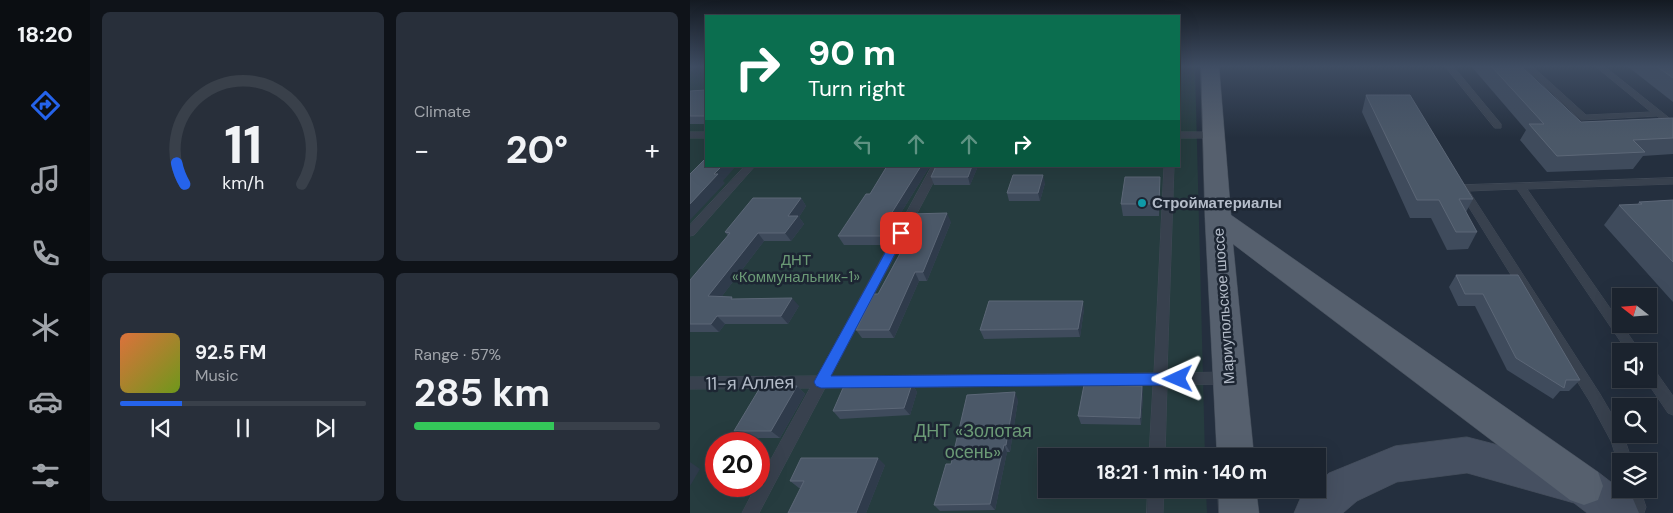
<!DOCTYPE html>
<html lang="en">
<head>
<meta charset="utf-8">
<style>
  body { margin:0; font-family:"DM Sans",sans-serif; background:#282f3a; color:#f1f3f6; height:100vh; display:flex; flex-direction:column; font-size:19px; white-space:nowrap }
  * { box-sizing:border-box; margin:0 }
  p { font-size:16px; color:#a0a4aa }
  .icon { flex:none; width:28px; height:28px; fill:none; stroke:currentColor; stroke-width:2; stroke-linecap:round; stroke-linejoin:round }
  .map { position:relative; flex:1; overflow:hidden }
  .side { display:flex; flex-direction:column; gap:12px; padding:12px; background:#0f1319; width:600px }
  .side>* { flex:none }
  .banner { position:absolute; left:15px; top:15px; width:475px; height:152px; border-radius:0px; box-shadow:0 5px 20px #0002,0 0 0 1px #39404a; background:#0b6e4f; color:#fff; overflow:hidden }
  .needle { width:32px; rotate:287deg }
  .controls { position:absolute; left:922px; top:288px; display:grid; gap:10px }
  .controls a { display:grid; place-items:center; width:45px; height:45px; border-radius:0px; background:#1b232e; box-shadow:0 5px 20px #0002,0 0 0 1px #39404a; font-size:25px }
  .speed { position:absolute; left:15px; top:432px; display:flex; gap:10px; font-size:25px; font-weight:700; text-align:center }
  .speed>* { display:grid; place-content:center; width:65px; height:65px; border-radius:50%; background:#1b232e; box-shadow:0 5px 20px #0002,0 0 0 1px #39404a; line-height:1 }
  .speed .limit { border:8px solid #d22; background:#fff; color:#111 }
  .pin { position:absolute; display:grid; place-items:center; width:42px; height:42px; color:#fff; margin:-21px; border-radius:10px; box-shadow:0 2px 8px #0006 }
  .me { position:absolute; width:55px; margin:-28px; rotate:269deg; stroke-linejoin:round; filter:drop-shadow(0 0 4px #0008) }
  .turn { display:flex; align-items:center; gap:18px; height:105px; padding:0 20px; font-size:22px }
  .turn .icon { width:65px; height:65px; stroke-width:2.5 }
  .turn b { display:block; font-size:35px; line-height:42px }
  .lanes { display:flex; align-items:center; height:48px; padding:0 20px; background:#0003; justify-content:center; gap:25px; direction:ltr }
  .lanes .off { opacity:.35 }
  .big { font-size:38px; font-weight:700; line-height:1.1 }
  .side .tile { flex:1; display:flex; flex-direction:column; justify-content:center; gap:8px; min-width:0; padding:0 18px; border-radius:8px; background:#282f3a }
  .side .dial { align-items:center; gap:0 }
  .dial svg { height:130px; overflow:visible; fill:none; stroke:#39404a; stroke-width:7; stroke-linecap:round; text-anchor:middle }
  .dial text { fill:#f1f3f6; stroke:none }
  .song { display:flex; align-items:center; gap:15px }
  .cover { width:60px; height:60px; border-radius:8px; background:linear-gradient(135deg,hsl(20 70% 55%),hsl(80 70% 35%)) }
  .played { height:5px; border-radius:2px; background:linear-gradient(90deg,#2563eb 25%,#39404a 25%) }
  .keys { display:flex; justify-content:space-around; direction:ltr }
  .heat { display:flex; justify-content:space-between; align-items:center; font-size:28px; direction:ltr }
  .charge { height:8px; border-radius:4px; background:linear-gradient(90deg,#34c759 57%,#39404a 0) }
  .side .tiles { flex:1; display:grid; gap:12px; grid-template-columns:repeat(2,1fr) }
  .trip { position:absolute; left:348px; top:448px; width:288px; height:50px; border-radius:0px; background:#1b232e; box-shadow:0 5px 20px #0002,0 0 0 1px #39404a; font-weight:700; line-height:50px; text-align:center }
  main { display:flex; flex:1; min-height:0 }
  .tabs { display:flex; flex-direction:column; width:90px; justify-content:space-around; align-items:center; background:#0b0e12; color:#a0a4aa }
  .tabs .icon { width:35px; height:35px }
  .tabs .on { color:#2563eb }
  .tabs b { font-size:22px; color:#f1f3f6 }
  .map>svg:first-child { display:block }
  .green { fill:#263c3f; fill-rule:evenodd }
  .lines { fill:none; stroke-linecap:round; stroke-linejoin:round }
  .service-casing { stroke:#414a57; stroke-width:1 }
  .secondary-casing { stroke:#414a57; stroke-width:1 }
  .primary-casing { stroke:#414a57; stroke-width:1 }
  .service { fill:#38414e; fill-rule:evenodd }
  .secondary { fill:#465061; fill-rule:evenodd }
  .primary { fill:#56606e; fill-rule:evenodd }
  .wall { fill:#3f4b5c }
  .shaded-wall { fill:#2f3b4b }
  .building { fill:#4b5868; stroke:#5c6777 }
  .route { fill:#2563eb; stroke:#184099 }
  .culture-dot { fill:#0f9aa8; stroke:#1d2633; stroke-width:2 }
  .labels { text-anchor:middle; stroke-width:5; stroke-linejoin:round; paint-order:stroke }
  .poi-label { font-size:15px; font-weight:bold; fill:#b4bcc9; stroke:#1d2633; text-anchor:start }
  .park-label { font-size:15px; fill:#6b9a76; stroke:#1d2633 }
  .street-label { font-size:15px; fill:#b4bcc9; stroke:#1d2633 }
  .near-street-label { font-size:18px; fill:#b4bcc9; stroke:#1d2633 }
  .near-park-label { font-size:18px; fill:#6b9a76; stroke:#1d2633 }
</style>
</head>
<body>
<main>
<nav class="tabs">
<b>18:20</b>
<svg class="icon on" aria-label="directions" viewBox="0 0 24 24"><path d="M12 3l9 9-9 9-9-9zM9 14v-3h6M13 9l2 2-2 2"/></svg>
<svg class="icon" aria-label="music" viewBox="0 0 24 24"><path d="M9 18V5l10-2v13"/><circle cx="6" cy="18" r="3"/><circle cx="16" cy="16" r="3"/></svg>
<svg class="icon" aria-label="phone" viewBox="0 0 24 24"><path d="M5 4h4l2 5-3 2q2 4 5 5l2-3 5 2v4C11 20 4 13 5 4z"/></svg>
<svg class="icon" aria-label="climate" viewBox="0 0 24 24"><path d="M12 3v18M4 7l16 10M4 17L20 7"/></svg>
<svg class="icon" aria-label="car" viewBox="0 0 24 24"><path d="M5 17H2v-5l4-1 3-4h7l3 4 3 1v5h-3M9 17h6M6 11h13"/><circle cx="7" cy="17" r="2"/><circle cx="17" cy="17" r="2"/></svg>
<svg class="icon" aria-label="filters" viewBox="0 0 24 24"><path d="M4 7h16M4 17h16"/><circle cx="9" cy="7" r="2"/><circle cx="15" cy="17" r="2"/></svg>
</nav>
<section class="side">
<div class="tiles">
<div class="tile dial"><svg viewBox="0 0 100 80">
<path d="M14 69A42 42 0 1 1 86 69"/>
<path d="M14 69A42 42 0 0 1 9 56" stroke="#2563eb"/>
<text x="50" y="56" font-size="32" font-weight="700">11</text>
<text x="50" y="72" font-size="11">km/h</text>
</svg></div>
<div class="tile"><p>Climate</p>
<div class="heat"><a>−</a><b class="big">20°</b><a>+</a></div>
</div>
<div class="tile">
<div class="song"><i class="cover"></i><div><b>92.5 FM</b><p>Music</p></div></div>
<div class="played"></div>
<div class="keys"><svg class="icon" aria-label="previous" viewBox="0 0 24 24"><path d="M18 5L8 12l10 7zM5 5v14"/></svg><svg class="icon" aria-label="pause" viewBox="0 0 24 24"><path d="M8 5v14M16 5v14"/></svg><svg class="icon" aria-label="next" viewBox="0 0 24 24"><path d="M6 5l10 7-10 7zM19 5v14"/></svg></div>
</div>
<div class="tile"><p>Range · 57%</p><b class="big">285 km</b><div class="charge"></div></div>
</div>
</section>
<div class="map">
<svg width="983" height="513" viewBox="0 0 983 513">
  <rect width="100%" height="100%" fill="#242f3e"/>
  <path class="green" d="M0,66h16v100h473v-100h16l10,390h-159v33h160l1,24h-517zM26,444h43v42h-43z"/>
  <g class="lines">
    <defs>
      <g id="service">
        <path d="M0,66h8l-8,5z"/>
        <path d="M755,66h8l48,58v4h-6z"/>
        <path d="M833,66h9l54,49 65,-3 -56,-46h9l69,55v7l-16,-12 -76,4z"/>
        <rect x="0" y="132" width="16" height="6"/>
        <path d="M489,132h35l4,3 -4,3h-35z"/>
        <path d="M55,166h10l-61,69 -4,1v-11z"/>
        <path d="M242,166h10l-111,210 323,-3 10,-207h10l-7,207 61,-1 5,2 2,4 -2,4 -5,2 -61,1 -2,71h-16l4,-71 -328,3 -66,125h-17l14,-27h3v-5l51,-93 -120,1v-12l127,-1z"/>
        <path d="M983,178v6l-146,5 113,162h-13l-110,-162 -48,2 131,203 21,36v4h2l9,27h-11v6l-2,-1 -8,-25 -21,-39 -133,-214 5,-3z"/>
        <path d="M959,367l5,2 19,27v19l-5,-2 -23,-34h4z"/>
        <path d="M458,489h16l-1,24h-16z"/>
        <path d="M934,489h16l6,18 -2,6h-18l3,-8z"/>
      </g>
      <path id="secondary" d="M777,437l117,30 14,5 35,27 6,14h-52l-13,-10 -107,-30 -70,9 -40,19 -14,12h-49l6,-14 12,-10h4v-4l13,-12 66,-27z"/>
      <g id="primary">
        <path d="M511,66h18l12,149 367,257 5,14 -5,14 -14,5 -14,-5 -337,-256 21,212h-37l-12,-237z"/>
        <path d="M528,489h38l3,24h-40z"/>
      </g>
    </defs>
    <use href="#service" class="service-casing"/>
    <use href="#secondary" class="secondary-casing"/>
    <use href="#primary" class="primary-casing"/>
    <use href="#service" class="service"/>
    <use href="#secondary" class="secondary"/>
    <use href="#primary" class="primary"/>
  </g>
  <g class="wall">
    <path d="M781,66h50l60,56 92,-4v36l-30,2 -10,13 -86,3 -27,-32 6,-10z"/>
    <path d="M937,66h46v36z"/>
    <path d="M16,90v34h-16v-33z"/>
    <path d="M676,95l107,104 -7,13 11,20 -9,17 -21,1 -16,-32h-21l-48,-106z"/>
    <path d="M197,166h43l-33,53 2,3 -12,23h-43l-6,-9 32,-42z"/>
    <path d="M246,166h42l-8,19h-36l-3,-8z"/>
    <path d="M470,177l-1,39h-36l-2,-12z"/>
    <path d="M355,183l-5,18h-31l-2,-8z"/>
    <path d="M111,198l5,8 -7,11 5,7 -13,17h-27l-42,55 12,3 65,7 -11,18h-63l-6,8h-29v-52l38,-44 -3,-4z"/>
    <path d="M983,200v102l-69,-77 15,-20h18l2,-3z"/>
    <path d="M261,222l-24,59h-8l-25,57h-32l-6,-8 22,-36 26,-49h-1l-5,-9z"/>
    <path d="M766,275h62l62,105 -11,11h-9l-7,8 -46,-29 -32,-64h-17l-9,-19z"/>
    <path d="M394,309l-4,28 -96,2 -4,-9z"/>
    <path d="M222,384l5,8 -7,23 -70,4 -7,-8z"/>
    <path d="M107,386l8,8 -25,44h-37l-9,-7z"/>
    <path d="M452,386l1,8 -2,31 -60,-1 -3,-8z"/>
    <path d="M328,400l-8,52h-3l-12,58 -55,1 -6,-6z"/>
    <path d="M195,465l-19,48h-78l13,-25h-2l-9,-7z"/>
  </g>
  <g class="shaded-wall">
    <path d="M32,166h14l-13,15 2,2 -35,37v-16z"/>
    <path d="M231,166h9l-33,53 2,3 -12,23 -5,-9 9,-22z"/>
    <path d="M282,166h6l-8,19 -2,-8z"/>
    <path d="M353,175l2,8 -5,18 -2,-8z"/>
    <path d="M470,177v12l-1,27v-12z"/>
    <path d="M111,198l5,8 -7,11 5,7 -13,17 -6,-8 3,-17z"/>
    <path d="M257,213l4,9 -24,59 -4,-9z"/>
    <path d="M68,233l6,8 -48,63 -8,-8z"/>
    <path d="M225,272l4,9 -25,57 -5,-8z"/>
    <path d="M102,298l7,8 -11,18 -7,-8z"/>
    <path d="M393,301l1,8 -4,28 -2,-8z"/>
    <path d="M27,316l8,8 -6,8 -8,-8z"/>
    <path d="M222,384l5,8 -7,23 -6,-7z"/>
    <path d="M107,386l8,8 -25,44 -9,-7z"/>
    <path d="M452,386l1,8 -2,31 -1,-7z"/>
    <path d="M325,392l3,8 -8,52 -4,-7z"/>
    <path d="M314,445l3,7 -12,58 -5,-6z"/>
    <path d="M188,458l7,7 -19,48h-10z"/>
    <path d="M0,462l10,7 -10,17z"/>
  </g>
  <g class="building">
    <path d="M801,66h30l60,56 92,-4v20l-40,2 12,12 -88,4 -28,-32h15z"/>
    <path d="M966,66h17v12z"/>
    <path d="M16,90v26h-16v-25z"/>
    <path d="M676,95h44l63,104h-14l18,33h-21l-17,-32h-22z"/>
    <path d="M16,158v8h16l-8,8h4l-28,30v-30z"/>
    <path d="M197,166h34l-30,48h4l-13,22h-44l28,-42h4z"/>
    <path d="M246,166h36l-4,11h-37z"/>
    <path d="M323,175h30l-5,18h-31z"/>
    <path d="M435,177h35l-1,27h-38z"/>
    <path d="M63,198h48l-13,18h10l-13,17h-27l-50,63 24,1 -1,2 61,-1 -11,18h-64l-6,8h-21v-44l40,-47 -5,-1z"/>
    <path d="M983,200v62l-54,-57 23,-1 -3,-2z"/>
    <path d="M257,213l-24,59h-8l-26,58h-33l18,-36h4l30,-55 -10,-3 12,-22z"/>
    <path d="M766,275h62l62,105h-14l-2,8 -48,-30 -33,-64h-18z"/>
    <path d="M299,301h94l-5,28 -98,1z"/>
    <path d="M222,384l-8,24 -71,3 10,-23z"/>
    <path d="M394,385l58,1 -2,32 -62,-2z"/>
    <path d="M71,386h36l-26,45h-37z"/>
    <path d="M325,392l-9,53h-2l-14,59 -56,1 12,-41h5l16,-69z"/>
    <path d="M111,458h77l-22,55h-68l16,-32h-14z"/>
  </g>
  <linearGradient id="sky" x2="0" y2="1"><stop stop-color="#141a22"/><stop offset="0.48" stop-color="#3f4d63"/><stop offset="1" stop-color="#3f4d63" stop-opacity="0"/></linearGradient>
  <rect width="983" height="138" fill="url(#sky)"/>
  <path class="route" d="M211,229l5,4 -75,143 347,-3 5,1 2,5 -2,4 -5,2 -357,3 -5,-2 -2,-4 2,-4 80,-145z"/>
  <circle class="culture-dot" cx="452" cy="203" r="5"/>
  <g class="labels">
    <g class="poi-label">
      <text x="462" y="208">Стройматериалы</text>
    </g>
    <g class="park-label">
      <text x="106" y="265">ДНТ<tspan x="106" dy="17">«Коммунальник-1»</tspan></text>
    </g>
    <g class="street-label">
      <text transform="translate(534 306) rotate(-94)" y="5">Мариупольское шоссе</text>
    </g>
    <g class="near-street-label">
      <text transform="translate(60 383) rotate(-1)" y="6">11-я Аллея</text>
    </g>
    <g class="near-park-label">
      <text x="283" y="437">ДНТ «Золотая<tspan x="283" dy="21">осень»</tspan></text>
    </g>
  </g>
</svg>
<div class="controls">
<a><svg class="needle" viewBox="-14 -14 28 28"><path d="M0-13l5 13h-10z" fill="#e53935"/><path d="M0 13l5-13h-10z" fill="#a0a4aa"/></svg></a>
<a><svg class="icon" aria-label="sound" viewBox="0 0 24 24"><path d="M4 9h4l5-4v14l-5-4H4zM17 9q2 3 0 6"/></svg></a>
<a><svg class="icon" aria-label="search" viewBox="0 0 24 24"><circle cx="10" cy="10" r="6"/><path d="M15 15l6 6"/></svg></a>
<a><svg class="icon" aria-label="layers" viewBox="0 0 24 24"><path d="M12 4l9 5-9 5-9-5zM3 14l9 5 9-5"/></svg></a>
</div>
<div class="speed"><div class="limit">20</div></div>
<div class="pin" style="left:211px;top:233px;background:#d93025"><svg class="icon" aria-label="arrive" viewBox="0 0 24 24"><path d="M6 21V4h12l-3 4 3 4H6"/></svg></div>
<svg class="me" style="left:488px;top:379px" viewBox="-20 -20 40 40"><path d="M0-17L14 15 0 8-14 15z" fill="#2563eb" stroke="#fff" stroke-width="4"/></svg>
<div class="trip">18:21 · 1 min · 140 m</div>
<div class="banner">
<div class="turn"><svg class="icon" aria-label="right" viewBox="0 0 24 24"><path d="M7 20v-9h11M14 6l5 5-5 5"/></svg><div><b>90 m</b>Turn right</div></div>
<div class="lanes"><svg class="icon off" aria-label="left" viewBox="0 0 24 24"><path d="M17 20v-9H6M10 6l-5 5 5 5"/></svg><svg class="icon off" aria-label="ahead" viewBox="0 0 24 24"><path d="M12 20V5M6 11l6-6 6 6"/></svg><svg class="icon off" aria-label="ahead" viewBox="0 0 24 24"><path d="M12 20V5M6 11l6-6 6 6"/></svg><svg class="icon" aria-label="right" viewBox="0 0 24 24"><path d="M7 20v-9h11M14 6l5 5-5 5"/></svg></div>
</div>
</div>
</main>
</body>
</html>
